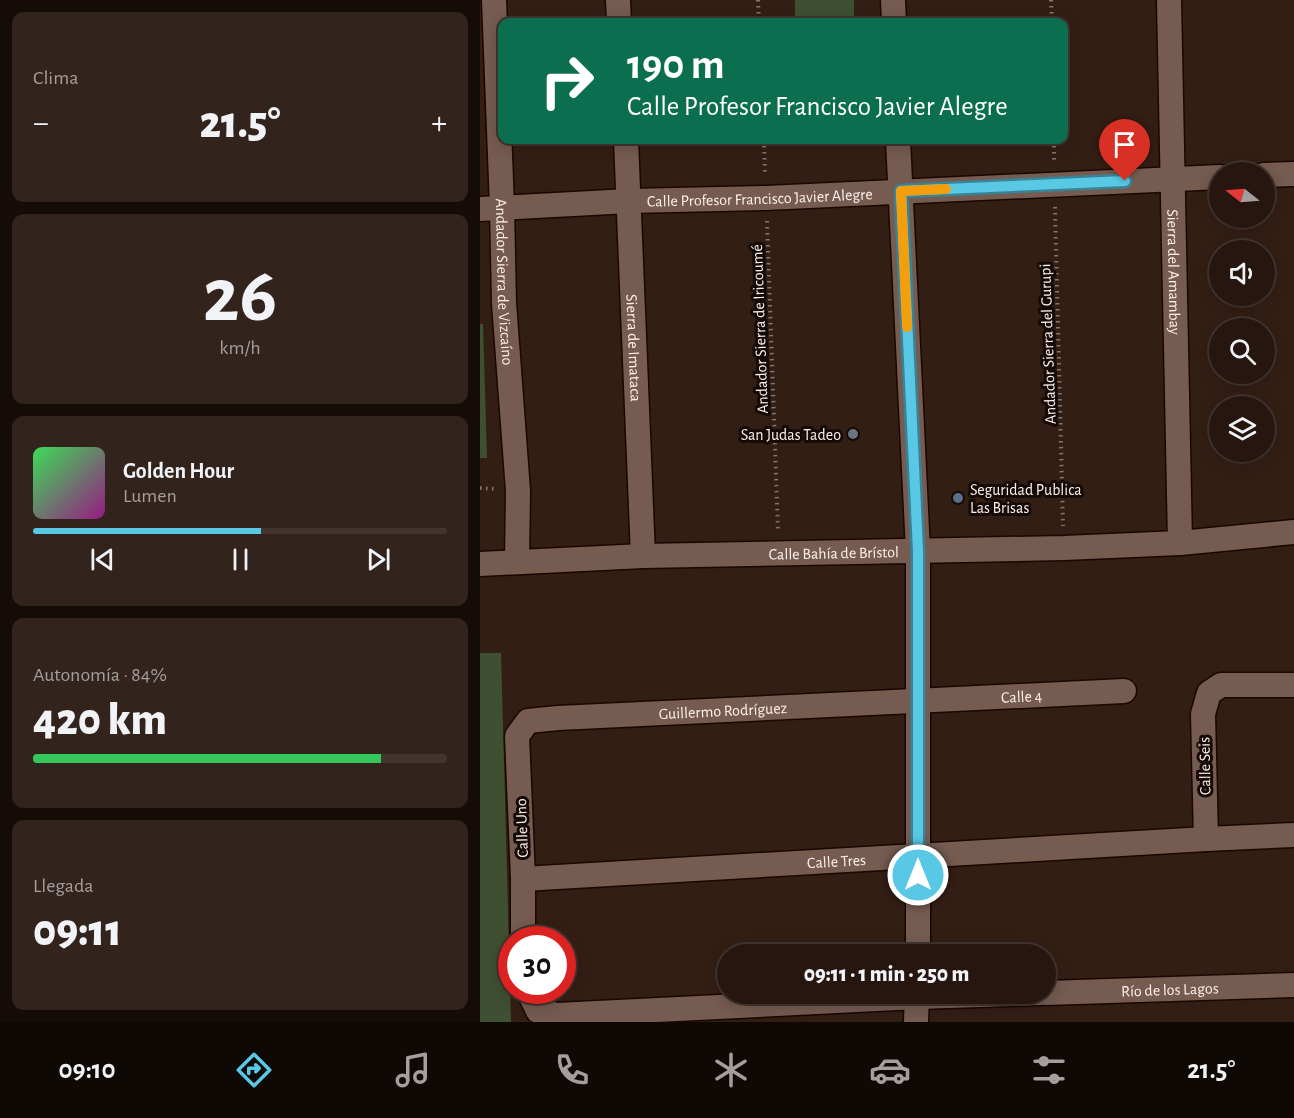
<!DOCTYPE html>
<html lang="es">
<head>
<meta charset="utf-8">
<style>
  body { margin:0; font-family:"Alegreya Sans",sans-serif; background:#32231d; color:#f1f3f6; height:100vh; display:flex; flex-direction:column; font-size:22px; white-space:nowrap }
  * { box-sizing:border-box; margin:0 }
  p { font-size:20px; color:#a49f9e }
  .icon { flex:none; width:33px; height:33px; fill:none; stroke:currentColor; stroke-width:2; stroke-linecap:round; stroke-linejoin:round }
  .map { position:relative; flex:1; overflow:hidden }
  .details { display:flex; flex-direction:column; gap:12px; padding:12px; background:#150c08; width:480px }
  .details>* { flex:none }
  .hud { position:absolute; left:18px; top:18px; width:570px; height:126px; border-radius:12px; box-shadow:0 3px 15px #0003,0 0 0 2px #42352f; background:#0b6e4f; color:#fff; overflow:hidden }
  .needle { width:39px; rotate:287deg }
  .buttons { position:absolute; left:729px; top:162px; display:grid; gap:12px }
  .buttons a { display:grid; place-items:center; width:66px; height:66px; border-radius:50%; background:#26160f; box-shadow:0 3px 15px #0003,0 0 0 2px #42352f; font-size:30px }
  .speed { position:absolute; left:18px; top:926px; display:flex; gap:12px; font-size:30px; font-weight:700; text-align:center }
  .speed>* { display:grid; place-content:center; width:78px; height:78px; border-radius:50%; background:#26160f; box-shadow:0 3px 15px #0003,0 0 0 2px #42352f; line-height:1 }
  .speed .limit { border:9px solid #d22; background:#fff; color:#111 }
  .pin { position:absolute; display:grid; place-items:center; width:51px; height:51px; color:#fff; margin:-62px -26px; border-radius:50% 50% 50% 0; rotate:-45deg; box-shadow:0 0 6px #0007 }
  .pin .icon { rotate:45deg }
  .me { position:absolute; width:66px; margin:-33px; rotate:0deg; stroke-linejoin:round; filter:drop-shadow(0 0 4px #0008) }
  .turn { display:flex; align-items:center; gap:21px; height:126px; padding:0 30px; font-size:27px }
  .turn .icon { width:78px; height:78px; stroke-width:2.5 }
  .turn b { display:block; font-size:42px; line-height:51px }
  .big { font-size:45px; font-weight:800; line-height:1.1 }
  .details .card { flex:1; display:flex; flex-direction:column; justify-content:center; gap:9px; min-width:0; padding:0 21px; border-radius:12px; background:#32231d }
  .details .dial { align-items:center; gap:0 }
  .dial b { font-size:78px; line-height:1 }
  .song { display:flex; align-items:center; gap:18px }
  .cover { width:72px; height:72px; border-radius:9px; background:linear-gradient(135deg,hsl(130 70% 55%),hsl(310 70% 35%)) }
  .played { height:6px; border-radius:3px; background:linear-gradient(90deg,#59c8e5 55%,#42352f 55%) }
  .keys { display:flex; justify-content:space-around; direction:ltr }
  .heat { display:flex; justify-content:space-between; align-items:center; font-size:33px; direction:ltr }
  .charge { height:9px; border-radius:4px; background:linear-gradient(90deg,#34c759 84%,#42352f 0) }
  .trip { position:absolute; left:237px; top:944px; width:339px; height:60px; border-radius:30px; background:#26160f; box-shadow:0 3px 15px #0003,0 0 0 2px #42352f; font-weight:800; line-height:60px; text-align:center }
  .tabs { display:flex; height:96px; justify-content:space-around; align-items:center; background:#0f0906; color:#a49f9e }
  .tabs .icon { width:42px; height:42px }
  .tabs .current { color:#59c8e5 }
  .tabs b { font-size:27px; color:#f1f3f6 }
  main { display:flex; flex:1; min-height:0 }
  .map>svg:first-child { display:block }
  .green { fill:#3f5032 }
  .lines { fill:none; stroke-linecap:round; stroke-linejoin:round }
  .street-casing { stroke:#1a0702; stroke-width:27 }
  .path { stroke:#87766e; stroke-width:4; stroke-dasharray:1.5 4.5; stroke-linecap:butt }
  .street { stroke:#755b50; stroke-width:24 }
  .route-casing { stroke:#3a8295; stroke-width:15 }
  .route { stroke:#59c8e5; stroke-width:10 }
  .slow { stroke:#f59e0b; stroke-width:10 }
  .worship-dot { fill:#6b7280; stroke:#140a07; stroke-width:2 }
  .service-dot { fill:#5c6f8a; stroke:#140a07; stroke-width:2 }
  .labels { text-anchor:middle; stroke-width:6; stroke-linejoin:round; paint-order:stroke }
  .street-label { font-size:16px; fill:#fdf0eb; stroke:#140a07 }
  .poi-label { font-size:16px; fill:#fdf0eb; stroke:#140a07; text-anchor:end }
</style>
</head>
<body>
<main>
<section class="details">
<div class="card"><p>Clima</p>
<div class="heat"><a>−</a><b class="big">21.5°</b><a>+</a></div>
</div>
<div class="card dial"><b>26</b><p>km/h</p></div>
<div class="card">
<div class="song"><i class="cover"></i><div><b>Golden Hour</b><p>Lumen</p></div></div>
<div class="played"></div>
<div class="keys"><svg class="icon" aria-label="previous" viewBox="0 0 24 24"><path d="M18 5L8 12l10 7zM5 5v14"/></svg><svg class="icon" aria-label="pause" viewBox="0 0 24 24"><path d="M8 5v14M16 5v14"/></svg><svg class="icon" aria-label="next" viewBox="0 0 24 24"><path d="M6 5l10 7-10 7zM19 5v14"/></svg></div>
</div>
<div class="card"><p>Autonomía · 84%</p><b class="big">420 km</b><div class="charge"></div></div>
<div class="card"><p>Llegada</p><b class="big">09:11</b></div>
</section>
<div class="map">
<svg width="814" height="1022" viewBox="0 0 814 1022">
  <rect width="100%" height="100%" fill="#331e14"/>
  <g class="green">
    <rect x="315" y="0" width="59" height="22"/>
    <path d="M0,324h3l4,134h-7z"/>
    <path d="M0,653h21l10,369h-31z"/>
  </g>
  <g class="lines">
    <defs>
      <g id="street">
        <path id="s1" d="M14,0l8,207 2,96 14,188 -1,71"/>
        <path d="M138,0l1,22"/>
        <path d="M413,0l1,22"/>
        <path id="s2" d="M689,0l11,543"/>
        <path id="s3" d="M146,140l17,416"/>
        <path d="M418,140l20,411v403"/>
        <path d="M784,175l30,-1"/>
        <path id="s4" d="M0,209l149,-8 137,-3 454,-21"/>
        <path id="s5" d="M0,564l163,-8 421,-8 116,-5 114,-11"/>
        <path d="M726,839l-3,-125 6,-21 12,-8h73"/>
        <path id="s6" d="M43,879l683,-40 88,-4"/>
        <path id="s7" d="M43,939v-60l-6,-143 11,-15 30,-3 566,-27"/>
        <path d="M48,990l10,21 19,4 360,-18 122,-4"/>
        <path id="s8" d="M566,993l248,-8"/>
        <path d="M436,1022l1,-29"/>
      </g>
    </defs>
    <use href="#street" class="street-casing"/>
    <g class="path">
      <path d="M278,0l1,22"/>
      <path d="M571,0l1,22"/>
      <path d="M284,140l1,34"/>
      <path d="M574,140v23"/>
      <path d="M575,207l8,319"/>
      <path d="M287,221l11,310"/>
      <path d="M0,488l16,1"/>
    </g>
    <use href="#street" class="street"/>
  </g>
  <g class="lines">
    <defs>
      <path id="route" d="M438,875v-324l-17,-360 224,-10"/>
    </defs>
    <use href="#route" class="route-casing"/>
    <use href="#route" class="route"/>
    <path class="slow" d="M427,327l-6,-136 45,-2"/>
  </g>
  <circle class="worship-dot" cx="373" cy="434" r="6"/>
  <circle class="service-dot" cx="478" cy="498" r="6"/>
  <g class="labels">
    <g class="street-label">
      <text dy="6" stroke="none"><textPath href="#s4" startOffset="280">Calle Profesor Francisco Javier Alegre</textPath></text>
      <text dy="6" stroke="none"><textPath href="#s2" startOffset="272">Sierra del Amambay</textPath></text>
      <text dy="6" stroke="none"><textPath href="#s1" startOffset="282">Andador Sierra de Vizcaíno</textPath></text>
      <text transform="translate(279 329) rotate(-92)" y="6">Andador Sierra de Iricoumé</text>
      <text transform="translate(567 344) rotate(-92)" y="6">Andador Sierra del Gurupi</text>
      <text dy="6" stroke="none"><textPath href="#s3" startOffset="208">Sierra de Imataca</textPath></text>
      <text dy="6" stroke="none"><textPath href="#s5" startOffset="354">Calle Bahía de Brístol</textPath></text>
      <text dy="6" stroke="none"><textPath href="#s7" startOffset="716">Calle 4</textPath></text>
      <text dy="6" stroke="none"><textPath href="#s7" startOffset="417">Guillermo Rodríguez</textPath></text>
      <text transform="translate(724 766) rotate(-91)" y="6">Calle Seis</text>
      <text transform="translate(41 828) rotate(-92)" y="6">Calle Uno</text>
      <text dy="6" stroke="none"><textPath href="#s6" startOffset="314">Calle Tres</textPath></text>
      <text dy="6" stroke="none"><textPath href="#s8" startOffset="124">Río de los Lagos</textPath></text>
    </g>
    <g class="poi-label">
      <text x="361" y="440">San Judas Tadeo</text>
      <text x="490" y="495" text-anchor="start">Seguridad Publica<tspan x="490" dy="18">Las Brisas</tspan></text>
    </g>
  </g>
</svg>
<div class="buttons">
<a><svg class="needle" viewBox="-14 -14 28 28"><path d="M0-13l5 13h-10z" fill="#e53935"/><path d="M0 13l5-13h-10z" fill="#a49f9e"/></svg></a>
<a><svg class="icon" aria-label="sound" viewBox="0 0 24 24"><path d="M4 9h4l5-4v14l-5-4H4zM17 9q2 3 0 6"/></svg></a>
<a><svg class="icon" aria-label="search" viewBox="0 0 24 24"><circle cx="10" cy="10" r="6"/><path d="M15 15l6 6"/></svg></a>
<a><svg class="icon" aria-label="layers" viewBox="0 0 24 24"><path d="M12 4l9 5-9 5-9-5zM3 14l9 5 9-5"/></svg></a>
</div>
<div class="speed"><div class="limit">30</div></div>
<div class="pin" style="left:645px;top:181px;background:#d93025"><svg class="icon" aria-label="arrive" viewBox="0 0 24 24"><path d="M6 21V4h12l-3 4 3 4H6"/></svg></div>
<svg class="me" style="left:438px;top:875px" viewBox="-20 -20 40 40"><circle r="17" fill="#59c8e5" stroke="#fff" stroke-width="3"/><path d="M0-11L8 9 0 5-8 9z" fill="#fff"/></svg>
<div class="trip">09:11 · 1 min · 250 m</div>
<div class="hud">
<div class="turn"><svg class="icon" aria-label="right" viewBox="0 0 24 24"><path d="M7 20v-9h11M14 6l5 5-5 5"/></svg><div><b>190 m</b>Calle Profesor Francisco Javier Alegre</div></div>
</div>
</div>
</main>
<nav class="tabs">
<b>09:10</b>
<svg class="icon current" aria-label="directions" viewBox="0 0 24 24"><path d="M12 3l9 9-9 9-9-9zM9 14v-3h6M13 9l2 2-2 2"/></svg>
<svg class="icon" aria-label="music" viewBox="0 0 24 24"><path d="M9 18V5l10-2v13"/><circle cx="6" cy="18" r="3"/><circle cx="16" cy="16" r="3"/></svg>
<svg class="icon" aria-label="phone" viewBox="0 0 24 24"><path d="M5 4h4l2 5-3 2q2 4 5 5l2-3 5 2v4C11 20 4 13 5 4z"/></svg>
<svg class="icon" aria-label="climate" viewBox="0 0 24 24"><path d="M12 3v18M4 7l16 10M4 17L20 7"/></svg>
<svg class="icon" aria-label="car" viewBox="0 0 24 24"><path d="M5 17H2v-5l4-1 3-4h7l3 4 3 1v5h-3M9 17h6M6 11h13"/><circle cx="7" cy="17" r="2"/><circle cx="17" cy="17" r="2"/></svg>
<svg class="icon" aria-label="filters" viewBox="0 0 24 24"><path d="M4 7h16M4 17h16"/><circle cx="9" cy="7" r="2"/><circle cx="15" cy="17" r="2"/></svg>
<b>21.5°</b>
</nav>
</body>
</html>
